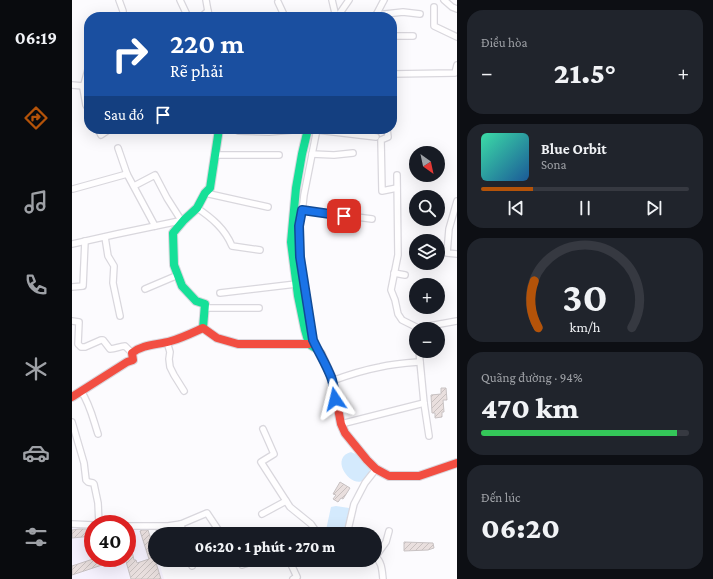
<!DOCTYPE html>
<html lang="vi">
<head>
<meta charset="utf-8">
<style>
  body { margin:0; font-family:"Crimson Pro",serif; background:#20242c; color:#f1f3f6; height:100vh; display:flex; flex-direction:column; font-size:15px; white-space:nowrap }
  * { box-sizing:border-box; margin:0 }
  p { font-size:13px; color:#9ea1a6 }
  .icon { flex:none; width:22px; height:22px; fill:none; stroke:currentColor; stroke-width:2; stroke-linecap:round; stroke-linejoin:round }
  .map { position:relative; flex:1; overflow:hidden }
  .side { display:flex; flex-direction:column; gap:10px; padding:10px; background:#0d0f14; width:256px }
  .side>* { flex:none }
  .hud { position:absolute; left:12px; top:12px; width:313px; height:122px; border-radius:16px; box-shadow:0 4px 16px #0002; background:#1a4fa0; color:#fff; overflow:hidden }
  .needle { width:26px; rotate:147deg }
  .controls { position:absolute; left:337px; top:146px; display:grid; gap:8px }
  .controls a { display:grid; place-items:center; width:36px; height:36px; border-radius:50%; background:#171b24; box-shadow:0 4px 16px #0002; font-size:20px }
  .speed { position:absolute; left:12px; top:515px; display:flex; gap:8px; font-size:20px; font-weight:700; text-align:center }
  .speed>* { display:grid; place-content:center; width:52px; height:52px; border-radius:50%; background:#171b24; box-shadow:0 4px 16px #0002; line-height:1 }
  .speed .limit { border:6px solid #d22; background:#fff; color:#111 }
  .pin { position:absolute; display:grid; place-items:center; width:34px; height:34px; color:#fff; margin:-17px; border-radius:8px; box-shadow:0 2px 6px #0006 }
  .me { position:absolute; width:44px; margin:-22px; rotate:350deg; stroke-linejoin:round; filter:drop-shadow(0 0 3px #0008) }
  .turn { display:flex; align-items:center; gap:14px; height:84px; padding:0 20px; font-size:18px }
  .turn .icon { width:52px; height:52px; stroke-width:2.5 }
  .turn b { display:block; font-size:28px; line-height:34px }
  .then { display:flex; align-items:center; height:38px; padding:0 20px; background:#0003; gap:8px; font-size:15px }
  .big { font-size:30px; font-weight:800; line-height:1.1 }
  .side .tile { flex:1; display:flex; flex-direction:column; justify-content:center; gap:6px; min-width:0; padding:0 14px; border-radius:16px; background:#20242c }
  .side .dial { align-items:center; gap:0 }
  .dial svg { height:104px; overflow:visible; fill:none; stroke:#363941; stroke-width:7; stroke-linecap:round; text-anchor:middle }
  .dial text { fill:#f1f3f6; stroke:none }
  .song { display:flex; align-items:center; gap:12px }
  .cover { width:48px; height:48px; border-radius:6px; background:linear-gradient(135deg,hsl(160 70% 55%),hsl(210 70% 35%)) }
  .played { height:4px; border-radius:2px; background:linear-gradient(90deg,#b45309 25%,#363941 25%) }
  .keys { display:flex; justify-content:space-around; direction:ltr }
  .heat { display:flex; justify-content:space-between; align-items:center; font-size:22px; direction:ltr }
  .charge { height:6px; border-radius:3px; background:linear-gradient(90deg,#34c759 94%,#363941 0) }
  .trip { position:absolute; left:76px; top:527px; width:234px; height:40px; border-radius:20px; background:#171b24; box-shadow:0 4px 16px #0002; font-weight:800; line-height:40px; text-align:center }
  main { display:flex; flex:1; min-height:0 }
  .tab-bar { display:flex; flex-direction:column; width:72px; justify-content:space-around; align-items:center; background:#090b0e; color:#9ea1a6 }
  .tab-bar .icon { width:28px; height:28px }
  .tab-bar .on { color:#b45309 }
  .tab-bar b { font-size:18px; color:#f1f3f6 }
  .map>svg:first-child { display:block }
  .built { fill:#f6f2fe }
  .water { fill:#d4eafd }
  .building { fill:url(#building-hatch); stroke:#c8c2c3 }
  .lines { fill:none; stroke-linecap:round; stroke-linejoin:round }
  .street-casing { stroke:#d9d7dd; stroke-width:8 }
  .fast-casing { stroke:#d9d7dd; stroke-width:10 }
  .jam-casing { stroke:#d9d7dd; stroke-width:10 }
  .street { stroke:#fffeff; stroke-width:5.5 }
  .fast { stroke:#16e098; stroke-width:8 }
  .jam { stroke:#f24e42; stroke-width:8 }
  .route-casing { stroke:#114b97; stroke-width:10 }
  .route { stroke:#1a73e8; stroke-width:7 }
</style>
</head>
<body>
<main>
<nav class="tab-bar">
<b>06:19</b>
<svg class="icon on" aria-label="directions" viewBox="0 0 24 24"><path d="M12 3l9 9-9 9-9-9zM9 14v-3h6M13 9l2 2-2 2"/></svg>
<svg class="icon" aria-label="music" viewBox="0 0 24 24"><path d="M9 18V5l10-2v13"/><circle cx="6" cy="18" r="3"/><circle cx="16" cy="16" r="3"/></svg>
<svg class="icon" aria-label="phone" viewBox="0 0 24 24"><path d="M5 4h4l2 5-3 2q2 4 5 5l2-3 5 2v4C11 20 4 13 5 4z"/></svg>
<svg class="icon" aria-label="climate" viewBox="0 0 24 24"><path d="M12 3v18M4 7l16 10M4 17L20 7"/></svg>
<svg class="icon" aria-label="car" viewBox="0 0 24 24"><path d="M5 17H2v-5l4-1 3-4h7l3 4 3 1v5h-3M9 17h6M6 11h13"/><circle cx="7" cy="17" r="2"/><circle cx="17" cy="17" r="2"/></svg>
<svg class="icon" aria-label="filters" viewBox="0 0 24 24"><path d="M4 7h16M4 17h16"/><circle cx="9" cy="7" r="2"/><circle cx="15" cy="17" r="2"/></svg>
</nav>
<div class="map">
<svg width="385" height="579" viewBox="0 0 385 579">
  <defs>
    <pattern id="building-hatch" width="6" height="6" patternUnits="userSpaceOnUse"><rect width="6" height="6" fill="#e9dfde"/><path d="M-1 1l2-2M0 6l6-6M5 7l2-2" fill="none" stroke="#c8c0bf"/></pattern>
  </defs>
  <rect width="100%" height="100%" fill="#fcfbfe"/>
  <path class="built" d="M0,526h21v32h34v-30h20l8,24v8h3l6,19h-92z"/>
  <g class="water">
    <path d="M279,452l9,4 10,11c0,4 -1,6 -3,9 -10,20 -41,-17 -16,-24z"/>
    <path d="M264,506l13,2 1,2 -5,24h-21l2,-4 5,-23z"/>
  </g>
  <g class="building">
    <path d="M369,388h5l1,12h-4l1,12h-2v5l-7,1v-5h-3l-1,-18 10,-1z"/>
    <path d="M268,482l10,6 -7,11 -2,-1 -3,4 -5,-3 3,-4 -3,-1z"/>
    <path d="M7,529h14v7l-21,2v-8z"/>
    <path d="M70,530h6l7,22 -2,1 8,26h-30l-6,-21h2v-20h2l5,22h2l1,3 12,-4 -9,-28z"/>
    <path d="M332,542l29,1 1,5 -6,2 -24,1z"/>
    <path d="M24,558h7l2,6 -33,11v-9z"/>
  </g>
  <g class="lines">
    <defs>
      <g id="street">
        <path d="M47,0l4,11v6"/>
        <path d="M108,0l8,17"/>
        <path d="M134,0l3,17"/>
        <path d="M260,0l4,17"/>
        <path d="M372,0l8,7 5,2"/>
        <path d="M206,2l7,15"/>
        <path d="M362,7v19l23,11"/>
        <path d="M304,15l27,-3 17,2"/>
        <path d="M129,17l7,-6"/>
        <path d="M264,17l4,-4 9,-13"/>
        <path d="M303,17l9,-17"/>
        <path d="M320,36h21"/>
        <path d="M17,66l-6,22 3,17 3,5"/>
        <path d="M320,74l63,-1 2,-8"/>
        <path d="M0,85l11,1"/>
        <path d="M26,129l3,6 9,-6"/>
        <path d="M165,129l1,2 31,1 23,-2"/>
        <path d="M245,129l-13,66 -1,9 -4,22 1,31 12,76 1,7 4,9"/>
        <path d="M315,129l1,8 -7,3 1,51 15,-3"/>
        <path d="M81,130l20,-1"/>
        <path d="M245,130l59,7"/>
        <path d="M46,148l9,26"/>
        <path d="M240,154l22,1 19,-2"/>
        <path d="M143,155h64"/>
        <path d="M325,175l1,80 -7,35 4,10 3,14 4,6 16,8 39,-7"/>
        <path d="M62,186l21,-11 12,23 14,22"/>
        <path d="M1,189l54,-15 28,52"/>
        <path d="M133,193l63,14"/>
        <path d="M385,201l-8,28 -2,24 10,1"/>
        <path d="M125,208c15,10 28,21 35,38l28,4"/>
        <path d="M230,210l70,9"/>
        <path d="M33,237l3,19 6,10 -1,17 7,33"/>
        <path d="M0,244l45,-10 67,-14"/>
        <path d="M322,273l11,2"/>
        <path d="M0,287l11,-1 2,-45"/>
        <path d="M73,289l33,-14"/>
        <path d="M148,293l76,-9"/>
        <path d="M133,308h54"/>
        <path d="M0,321l7,1 -1,22 3,3h4l16,-7h2l7,9c6,0 10,-3 15,-3l7,7"/>
        <path d="M95,342l3,10 -1,7 1,8 4,8 10,16"/>
        <path d="M347,351l5,52 5,33"/>
        <path d="M260,381c16,-6 32,-11 48,-14 13,-3 27,-4 40,-5"/>
        <path d="M9,391c9,13 12,28 17,43"/>
        <path d="M0,422l12,41 2,17 2,2 5,1 1,1 4,19 1,21"/>
        <path d="M269,424l83,-21"/>
        <path d="M191,429l11,25 -13,8 29,45 21,17 7,10"/>
        <path d="M190,514l24,-13"/>
        <path d="M0,524l21,1"/>
        <path d="M109,524l2,10"/>
        <path d="M55,526h41l13,-2 26,-11 14,21"/>
        <path d="M275,534l7,-30 11,-21 11,-14"/>
        <path d="M303,556c7,6 7,14 8,23"/>
        <path d="M304,556l10,-14 3,-11"/>
        <path d="M118,560l2,6"/>
        <path d="M167,560l3,5 16,-5"/>
        <path d="M217,560l8,17 -4,2"/>
      </g>
      <g id="fast">
        <path d="M236,129l-6,25 -6,34 -5,54 7,54 7,34 4,14 8,5 4,5"/>
        <path d="M131,328l2,-24 -9,-3 -14,-15 -8,-21 -1,-32 11,-13 13,-12 8,-15 5,-5 9,-59"/>
      </g>
      <g id="jam">
        <path d="M249,354l11,24 9,46 4,9 22,27 9,9 13,7h30l38,-13"/>
        <path d="M0,397l55,-35 6,-2 -1,-7c11,-9 26,-8 39,-12 11,-3 21,-8 32,-13l14,10 21,6h71"/>
      </g>
    </defs>
    <use href="#street" class="street-casing"/>
    <use href="#fast" class="fast-casing"/>
    <use href="#jam" class="jam-casing"/>
    <use href="#street" class="street"/>
    <use href="#fast" class="fast"/>
    <use href="#jam" class="jam"/>
  </g>
  <g class="lines">
    <defs>
      <path id="route" d="M263,399c-1,-7 -1,-15 -4,-22 -5,-13 -12,-24 -18,-37l-13,-83 -1,-31 3,-16 42,6"/>
    </defs>
    <use href="#route" class="route-casing"/>
    <use href="#route" class="route"/>
  </g>
</svg>
<div class="controls">
<a><svg class="needle" viewBox="-14 -14 28 28"><path d="M0-13l5 13h-10z" fill="#e53935"/><path d="M0 13l5-13h-10z" fill="#9ea1a6"/></svg></a>
<a><svg class="icon" aria-label="search" viewBox="0 0 24 24"><circle cx="10" cy="10" r="6"/><path d="M15 15l6 6"/></svg></a>
<a><svg class="icon" aria-label="layers" viewBox="0 0 24 24"><path d="M12 4l9 5-9 5-9-5zM3 14l9 5 9-5"/></svg></a>
<a>+</a>
<a>−</a>
</div>
<div class="speed"><div class="limit">40</div></div>
<div class="pin" style="left:272px;top:216px;background:#d93025"><svg class="icon" aria-label="arrive" viewBox="0 0 24 24"><path d="M6 21V4h12l-3 4 3 4H6"/></svg></div>
<svg class="me" style="left:263px;top:399px" viewBox="-20 -20 40 40"><path d="M0-17L14 15 0 8-14 15z" fill="#1a73e8" stroke="#fff" stroke-width="4"/></svg>
<div class="trip">06:20 · 1 phút · 270 m</div>
<div class="hud">
<div class="turn"><svg class="icon" aria-label="right" viewBox="0 0 24 24"><path d="M7 20v-9h11M14 6l5 5-5 5"/></svg><div><b>220 m</b>Rẽ phải</div></div>
<div class="then">Sau đó<svg class="icon" aria-label="arrive" viewBox="0 0 24 24"><path d="M6 21V4h12l-3 4 3 4H6"/></svg></div>
</div>
</div>
<section class="side">
<div class="tile"><p>Điều hòa</p>
<div class="heat"><a>−</a><b class="big">21.5°</b><a>+</a></div>
</div>
<div class="tile">
<div class="song"><i class="cover"></i><div><b>Blue Orbit</b><p>Sona</p></div></div>
<div class="played"></div>
<div class="keys"><svg class="icon" aria-label="previous" viewBox="0 0 24 24"><path d="M18 5L8 12l10 7zM5 5v14"/></svg><svg class="icon" aria-label="pause" viewBox="0 0 24 24"><path d="M8 5v14M16 5v14"/></svg><svg class="icon" aria-label="next" viewBox="0 0 24 24"><path d="M6 5l10 7-10 7zM19 5v14"/></svg></div>
</div>
<div class="tile dial"><svg viewBox="0 0 100 80">
<path d="M14 69A42 42 0 1 1 86 69"/>
<path d="M14 69A42 42 0 0 1 11 33" stroke="#b45309"/>
<text x="50" y="56" font-size="32" font-weight="700">30</text>
<text x="50" y="72" font-size="11">km/h</text>
</svg></div>
<div class="tile"><p>Quãng đường · 94%</p><b class="big">470 km</b><div class="charge"></div></div>
<div class="tile"><p>Đến lúc</p><b class="big">06:20</b></div>
</section>
</main>
</body>
</html>
